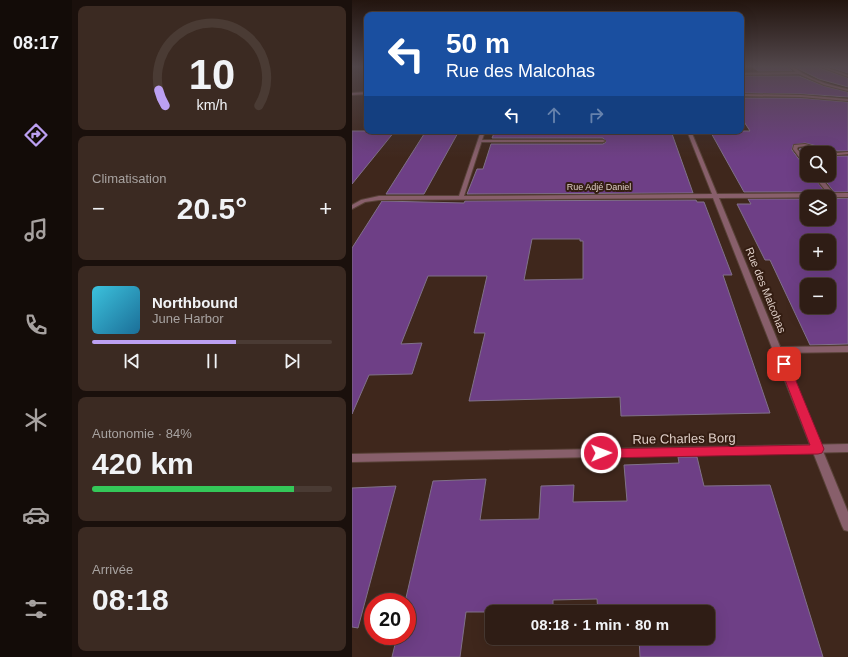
<!DOCTYPE html>
<html lang="fr">
<head>
<meta charset="utf-8">
<style>
  body { margin:0; font-family:Helvetica,sans-serif; background:#3b2a22; color:#f1f3f6; height:100vh; display:flex; flex-direction:column; font-size:15px; white-space:nowrap }
  * { box-sizing:border-box; margin:0 }
  p { font-size:13px; color:#a7a2a0 }
  .icon { flex:none; width:22px; height:22px; fill:none; stroke:currentColor; stroke-width:2; stroke-linecap:round; stroke-linejoin:round }
  .map { position:relative; flex:1; overflow:hidden }
  .drawer { display:flex; flex-direction:column; gap:6px; padding:6px; background:#1a100c; width:280px }
  .drawer>* { flex:none }
  .banner { position:absolute; left:12px; top:12px; width:380px; height:122px; border-radius:8px; box-shadow:0 4px 16px #0002,0 0 0 1px #4a3b34; background:#1a4fa0; color:#fff; overflow:hidden }
  .buttons { position:absolute; left:448px; top:146px; display:grid; gap:8px }
  .buttons a { display:grid; place-items:center; width:36px; height:36px; border-radius:8px; background:#2f1d15; box-shadow:0 4px 16px #0002,0 0 0 1px #4a3b34; font-size:20px }
  .speed { position:absolute; left:12px; top:593px; display:flex; gap:8px; font-size:20px; font-weight:700; text-align:center }
  .speed>* { display:grid; place-content:center; width:52px; height:52px; border-radius:50%; background:#2f1d15; box-shadow:0 4px 16px #0002,0 0 0 1px #4a3b34; line-height:1 }
  .speed .limit { border:6px solid #d22; background:#fff; color:#111 }
  .pin { position:absolute; display:grid; place-items:center; width:34px; height:34px; color:#fff; margin:-17px; border-radius:8px; box-shadow:0 2px 6px #0006 }
  .me { position:absolute; width:44px; margin:-22px; rotate:89deg; stroke-linejoin:round; filter:drop-shadow(0 0 3px #0008) }
  .turn { display:flex; align-items:center; gap:14px; height:84px; padding:0 16px; font-size:18px }
  .turn .icon { width:52px; height:52px; stroke-width:2.5 }
  .turn b { display:block; font-size:28px; line-height:34px }
  .lanes { display:flex; align-items:center; height:38px; padding:0 16px; background:#0003; justify-content:center; gap:20px; direction:ltr }
  .lanes .off { opacity:.35 }
  .big { font-size:30px; font-weight:600; line-height:1.1 }
  .drawer .widget { flex:1; display:flex; flex-direction:column; justify-content:center; gap:6px; min-width:0; padding:0 14px; border-radius:8px; background:#3b2a22 }
  .drawer .dial { align-items:center; gap:0 }
  .dial svg { height:104px; overflow:visible; fill:none; stroke:#4a3b34; stroke-width:7; stroke-linecap:round; text-anchor:middle }
  .dial text { fill:#f1f3f6; stroke:none }
  .song { display:flex; align-items:center; gap:12px }
  .cover { width:48px; height:48px; border-radius:6px; background:linear-gradient(135deg,hsl(190 70% 55%),hsl(200 70% 35%)) }
  .played { height:4px; border-radius:2px; background:linear-gradient(90deg,#bca0f2 60%,#4a3b34 60%) }
  .keys { display:flex; justify-content:space-around; direction:ltr }
  .heat { display:flex; justify-content:space-between; align-items:center; font-size:22px; direction:ltr }
  .charge { height:6px; border-radius:3px; background:linear-gradient(90deg,#34c759 84%,#4a3b34 0) }
  .trip { position:absolute; left:133px; top:605px; width:230px; height:40px; border-radius:8px; background:#2f1d15; box-shadow:0 4px 16px #0002,0 0 0 1px #4a3b34; font-weight:600; line-height:40px; text-align:center }
  main { display:flex; flex:1; min-height:0 }
  .tabs { display:flex; flex-direction:column; width:72px; justify-content:space-around; align-items:center; background:#130c08; color:#a7a2a0 }
  .tabs .icon { width:28px; height:28px }
  .tabs .on { color:#bca0f2 }
  .tabs b { font-size:18px; color:#f1f3f6 }
  .map>svg:first-child { display:block }
  .building { fill:#6e3f86; stroke:#807189; fill-rule:evenodd }
  .lines { fill:none; stroke-linecap:round; stroke-linejoin:round }
  .service-casing { stroke:#594238; stroke-width:2 }
  .minor-casing { stroke:#594238; stroke-width:2 }
  .tertiary-casing { stroke:#594238; stroke-width:2 }
  .service { fill:#885f6b; fill-rule:evenodd }
  .minor { fill:#885f6b; fill-rule:evenodd }
  .tertiary { fill:#885f6b; fill-rule:evenodd }
  .route { fill:#e11d48; stroke:#92132f }
  .labels { text-anchor:middle; stroke-width:4; stroke-linejoin:round; paint-order:stroke }
  .far-street-label { font-size:9px; fill:#dfcfc8; stroke:#341d12 }
  .street-label { font-size:11px; fill:#dfcfc8; stroke:#341d12 }
  .near-street-label { font-size:13px; fill:#dfcfc8; stroke:#341d12 }
</style>
</head>
<body>
<main>
<nav class="tabs">
<b>08:17</b>
<svg class="icon on" aria-label="directions" viewBox="0 0 24 24"><path d="M12 3l9 9-9 9-9-9zM9 14v-3h6M13 9l2 2-2 2"/></svg>
<svg class="icon" aria-label="music" viewBox="0 0 24 24"><path d="M9 18V5l10-2v13"/><circle cx="6" cy="18" r="3"/><circle cx="16" cy="16" r="3"/></svg>
<svg class="icon" aria-label="phone" viewBox="0 0 24 24"><path d="M5 4h4l2 5-3 2q2 4 5 5l2-3 5 2v4C11 20 4 13 5 4z"/></svg>
<svg class="icon" aria-label="climate" viewBox="0 0 24 24"><path d="M12 3v18M4 7l16 10M4 17L20 7"/></svg>
<svg class="icon" aria-label="car" viewBox="0 0 24 24"><path d="M5 17H2v-5l4-1 3-4h7l3 4 3 1v5h-3M9 17h6M6 11h13"/><circle cx="7" cy="17" r="2"/><circle cx="17" cy="17" r="2"/></svg>
<svg class="icon" aria-label="filters" viewBox="0 0 24 24"><path d="M4 7h16M4 17h16"/><circle cx="9" cy="7" r="2"/><circle cx="15" cy="17" r="2"/></svg>
</nav>
<section class="drawer">
<div class="widget dial"><svg viewBox="0 0 100 80">
<path d="M14 69A42 42 0 1 1 86 69"/>
<path d="M14 69A42 42 0 0 1 9 57" stroke="#bca0f2"/>
<text x="50" y="56" font-size="32" font-weight="700">10</text>
<text x="50" y="72" font-size="11">km/h</text>
</svg></div>
<div class="widget"><p>Climatisation</p>
<div class="heat"><a>−</a><b class="big">20.5°</b><a>+</a></div>
</div>
<div class="widget">
<div class="song"><i class="cover"></i><div><b>Northbound</b><p>June Harbor</p></div></div>
<div class="played"></div>
<div class="keys"><svg class="icon" aria-label="previous" viewBox="0 0 24 24"><path d="M18 5L8 12l10 7zM5 5v14"/></svg><svg class="icon" aria-label="pause" viewBox="0 0 24 24"><path d="M8 5v14M16 5v14"/></svg><svg class="icon" aria-label="next" viewBox="0 0 24 24"><path d="M6 5l10 7-10 7zM19 5v14"/></svg></div>
</div>
<div class="widget"><p>Autonomie · 84%</p><b class="big">420 km</b><div class="charge"></div></div>
<div class="widget"><p>Arrivée</p><b class="big">08:18</b></div>
</section>
<div class="map">
<svg width="496" height="657" viewBox="0 0 496 657">
  <rect width="100%" height="100%" fill="#3f271c"/>
  <g class="building">
    <path d="M400,66h35l5,5h-34z"/>
    <path d="M441,66h24v1l31,11v9l-29,-8z"/>
    <path d="M474,66h22v7z"/>
    <path d="M389,76h58l25,10 24,6v5l-47,-3 -60,-1z"/>
    <path d="M389,98h60l47,4v49h-11l-32,-8 -12,2 -1,5 12,16 3,1v8h5l13,17h-81l-34,-61h40l-9,-14z"/>
    <path d="M0,131h43l-43,53z"/>
    <path d="M74,131h33l-35,63h-38z"/>
    <path d="M143,131h176l22,62 -226,1 10,-25h6l8,-25h112l3,-2 -3,-4h-111z"/>
    <path d="M453,148l19,5h-17v6l-8,-10z"/>
    <path d="M477,154l8,2h11v36h-14l-13,-17h8z"/>
    <path d="M496,198v146l-38,1 -40,-85h-5l-28,-56h14l-3,-5h59v20h22v-20zM455,241h22v22h-22zM455,285h22v22h-22z"/>
    <path d="M344,200l1,2h7l28,73h-9l47,138 -149,3 -1,-19 -151,4 16,-68h-11l13,-57h-59l-27,68 21,-1 -10,31 -43,1 -17,39v-166l30,-47 82,2 1,-2zM180,239h48v2h3v38l-59,1z"/>
    <path d="M326,457h19l7,29 66,-1 53,172h-183l-1,-19h69v-26h-110l-1,-13 -44,1v12h-87l-6,45h-68l5,-21h10v-34h-2l28,-121 53,-2 -6,41 59,-1 2,-33 33,-1 -1,17 54,-1 -3,-36 55,-2z"/>
    <path d="M44,486l-38,142 -6,-1v-139z"/>
  </g>
  <g class="lines">
    <defs>
      <g id="service">
        <path d="M436,66c5,0 10,4 14,7 14,8 30,13 46,16v2l-24,-6 -25,-11 -58,1v-2l55,-1z"/>
        <path d="M126,140h125l2,1 -2,1h-123l-2,-1z"/>
        <path d="M453,144l32,9 11,-1v2l-11,1 -32,-9 -7,1 -1,2 10,12v5l-2,-1 -12,-16 1,-4z"/>
        <path d="M461,175h6l15,19v2h-4z"/>
        <path d="M496,346v6l-70,1 -4,-3 4,-3z"/>
        <path d="M496,444v8l-496,10v-8z"/>
      </g>
      <g id="minor">
        <path d="M15,92v2l-15,1v-2z"/>
        <path d="M389,94l60,1 47,4v2l-47,-4 -60,-1z"/>
        <path d="M129,131h4l-21,65 248,-2 -25,-63h4l26,63 131,-1v4l-129,1 129,314v19l-4,-1 -2,-4 -129,-328 -334,2 -14,2 -13,7v-4l9,-5 18,-4h80z"/>
      </g>
      <path id="tertiary" d="M466,66h4l26,9v2z"/>
    </defs>
    <use href="#service" class="service-casing"/>
    <use href="#minor" class="minor-casing"/>
    <use href="#tertiary" class="tertiary-casing"/>
    <use href="#service" class="service"/>
    <use href="#minor" class="minor"/>
    <use href="#tertiary" class="tertiary"/>
  </g>
  <linearGradient id="sky" x2="0" y2="1"><stop stop-color="#23150f"/><stop offset="0.42" stop-color="#52474b"/><stop offset="1" stop-color="#52474b" stop-opacity="0"/></linearGradient>
  <rect width="496" height="158" fill="url(#sky)"/>
  <path class="route" d="M432,361l5,3 35,85 -2,4 -4,1 -217,4 -5,-1 -1,-4 1,-3 5,-1 209,-4 -31,-81z"/>
  <g class="labels">
    <g class="far-street-label">
      <text x="247" y="190">Rue Adjé Daniel</text>
    </g>
    <g class="street-label">
      <text transform="translate(414 290) rotate(68)" y="4">Rue des Malcohas</text>
    </g>
    <g class="near-street-label">
      <text transform="translate(332 438) rotate(-1)" y="5">Rue Charles Borg</text>
    </g>
  </g>
</svg>
<div class="buttons">
<a><svg class="icon" aria-label="search" viewBox="0 0 24 24"><circle cx="10" cy="10" r="6"/><path d="M15 15l6 6"/></svg></a>
<a><svg class="icon" aria-label="layers" viewBox="0 0 24 24"><path d="M12 4l9 5-9 5-9-5zM3 14l9 5 9-5"/></svg></a>
<a>+</a>
<a>−</a>
</div>
<div class="speed"><div class="limit">20</div></div>
<div class="pin" style="left:432px;top:364px;background:#d93025"><svg class="icon" aria-label="arrive" viewBox="0 0 24 24"><path d="M6 21V4h12l-3 4 3 4H6"/></svg></div>
<svg class="me" style="left:249px;top:453px" viewBox="-20 -20 40 40"><circle r="17" fill="#e11d48" stroke="#fff" stroke-width="3"/><path d="M0-11L8 9 0 5-8 9z" fill="#fff"/></svg>
<div class="trip">08:18 · 1 min · 80 m</div>
<div class="banner">
<div class="turn"><svg class="icon" aria-label="left" viewBox="0 0 24 24"><path d="M17 20v-9H6M10 6l-5 5 5 5"/></svg><div><b>50 m</b>Rue des Malcohas</div></div>
<div class="lanes"><svg class="icon" aria-label="left" viewBox="0 0 24 24"><path d="M17 20v-9H6M10 6l-5 5 5 5"/></svg><svg class="icon off" aria-label="ahead" viewBox="0 0 24 24"><path d="M12 20V5M6 11l6-6 6 6"/></svg><svg class="icon off" aria-label="right" viewBox="0 0 24 24"><path d="M7 20v-9h11M14 6l5 5-5 5"/></svg></div>
</div>
</div>
</main>
</body>
</html>
